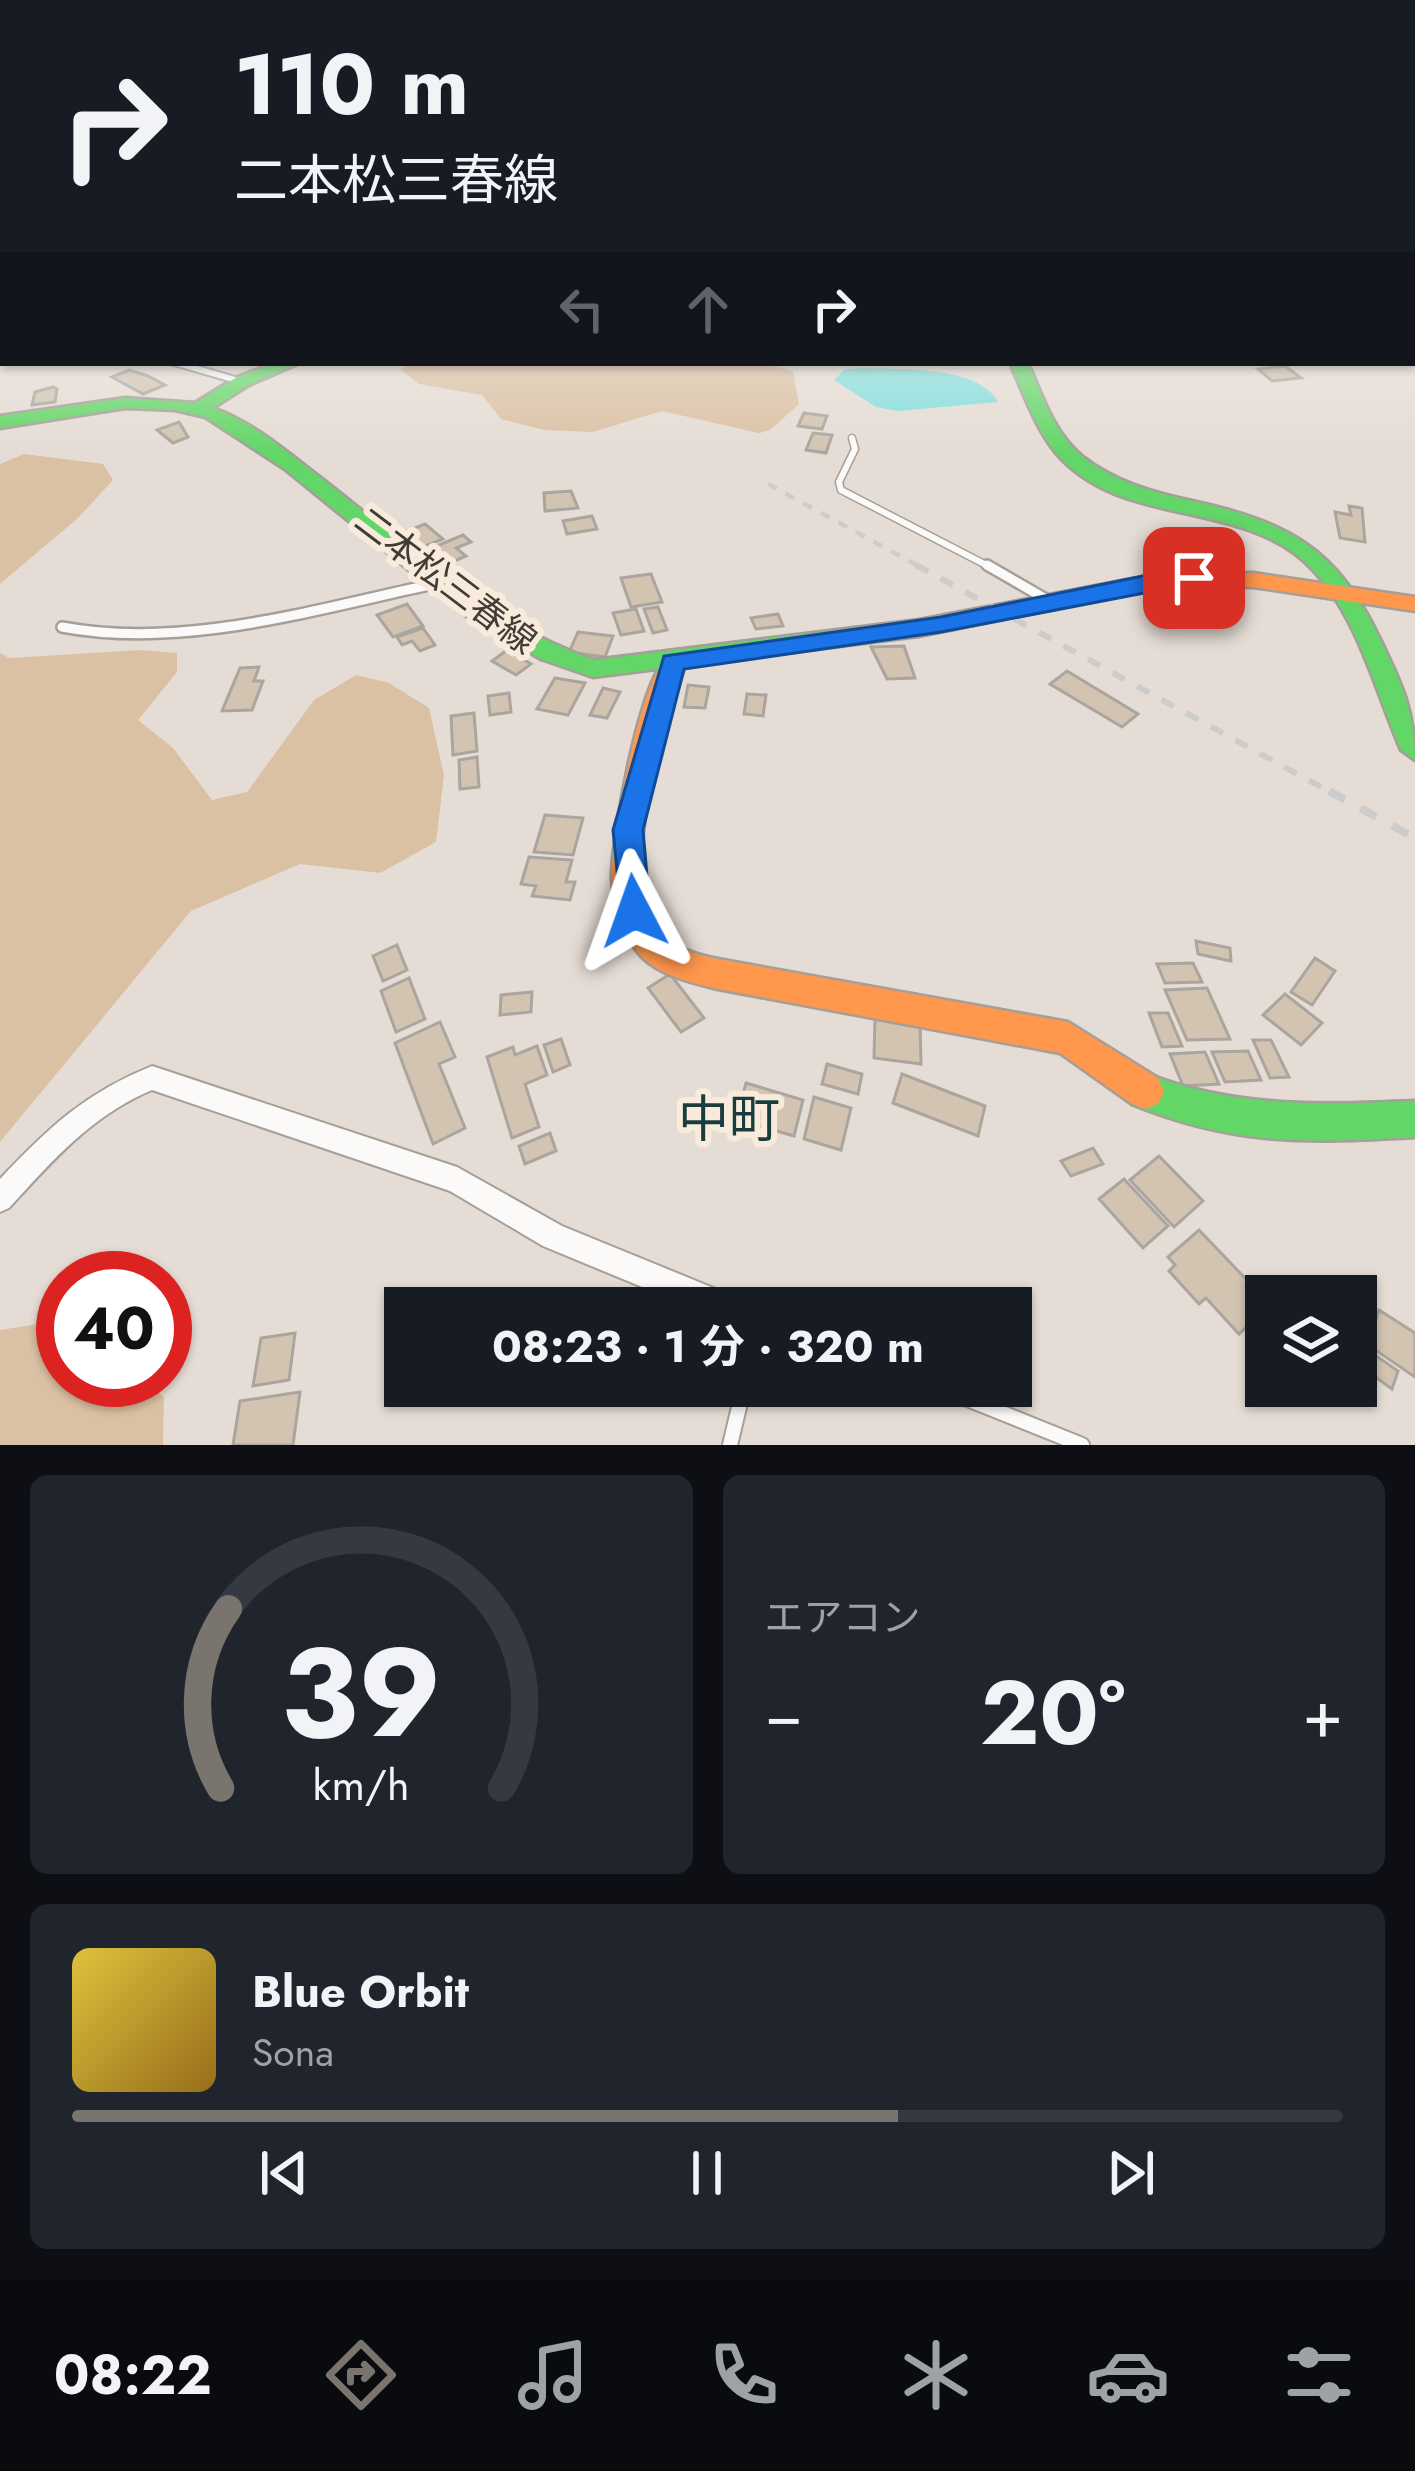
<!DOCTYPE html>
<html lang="ja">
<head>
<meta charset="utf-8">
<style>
  body { margin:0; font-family:Jost,"Noto Sans JP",sans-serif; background:#20242c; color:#f1f3f6; height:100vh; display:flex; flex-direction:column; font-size:45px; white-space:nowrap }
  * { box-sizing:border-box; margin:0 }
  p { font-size:39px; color:#9ea1a6 }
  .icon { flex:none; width:66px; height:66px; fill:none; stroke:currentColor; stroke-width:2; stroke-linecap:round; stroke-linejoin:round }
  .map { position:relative; height:1445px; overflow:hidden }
  .side { display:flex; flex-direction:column; gap:30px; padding:30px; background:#0d0f14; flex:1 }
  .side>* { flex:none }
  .hud { position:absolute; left:0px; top:0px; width:1416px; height:366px; box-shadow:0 3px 9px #0004; background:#171b24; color:#f1f3f6; overflow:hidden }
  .tools { position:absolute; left:1245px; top:1275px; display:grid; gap:24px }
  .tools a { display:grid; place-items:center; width:132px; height:132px; border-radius:0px; background:#171b24; box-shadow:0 3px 9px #0004; font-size:60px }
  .speed { position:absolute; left:36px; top:1251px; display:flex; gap:24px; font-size:60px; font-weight:700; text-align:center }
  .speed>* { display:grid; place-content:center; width:156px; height:156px; border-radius:50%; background:#171b24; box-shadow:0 3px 9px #0004; line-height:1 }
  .speed .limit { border:18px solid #d22; background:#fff; color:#111 }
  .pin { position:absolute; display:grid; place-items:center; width:102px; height:102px; color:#fff; margin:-51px; border-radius:24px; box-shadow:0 6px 18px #0006 }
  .me { position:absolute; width:132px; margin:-66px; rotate:356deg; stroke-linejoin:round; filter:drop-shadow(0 0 9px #0008) }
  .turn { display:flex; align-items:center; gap:42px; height:252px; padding:0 36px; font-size:54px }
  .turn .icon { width:156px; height:156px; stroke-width:2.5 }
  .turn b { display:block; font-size:84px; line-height:102px }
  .lanes { display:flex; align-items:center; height:114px; padding:0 36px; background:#0003; justify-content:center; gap:60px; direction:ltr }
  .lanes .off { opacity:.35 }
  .big { font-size:90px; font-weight:700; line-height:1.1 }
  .side .widget { flex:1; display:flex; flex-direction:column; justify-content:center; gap:18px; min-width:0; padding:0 42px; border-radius:18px; background:#20242c }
  .side .dial { align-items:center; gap:0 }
  .dial svg { height:312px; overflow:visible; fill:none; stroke:#363941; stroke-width:7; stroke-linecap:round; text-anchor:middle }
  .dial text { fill:#f1f3f6; stroke:none }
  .song { display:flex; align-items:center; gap:36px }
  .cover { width:144px; height:144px; border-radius:18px; background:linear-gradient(135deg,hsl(50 70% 55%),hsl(40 70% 35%)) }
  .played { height:12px; border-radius:6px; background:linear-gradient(90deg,#7a746e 65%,#363941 65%) }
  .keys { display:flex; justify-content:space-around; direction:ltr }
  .heat { display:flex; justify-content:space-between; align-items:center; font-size:66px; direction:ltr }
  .side .tiles { flex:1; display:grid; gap:30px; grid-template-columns:1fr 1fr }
  .widget:last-child { grid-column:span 2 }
  .trip { position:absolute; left:384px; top:1287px; width:648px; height:120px; border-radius:0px; background:#171b24; box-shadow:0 3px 9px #0004; font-weight:700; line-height:120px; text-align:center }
  .menu { display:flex; height:192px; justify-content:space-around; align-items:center; background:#090b0e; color:#9ea1a6 }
  .menu .icon { width:84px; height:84px }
  .menu .active { color:#7a746e }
  .menu b { font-size:54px; color:#f1f3f6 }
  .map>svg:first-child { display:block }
  .green { fill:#dbc1a3 }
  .water { fill:#82dedd }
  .building { fill:#d3c4b2; stroke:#aba59f; stroke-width:3 }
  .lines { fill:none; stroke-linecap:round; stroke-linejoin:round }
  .lane-far2-casing { stroke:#a59f99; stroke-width:9 }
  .lane-far1-casing { stroke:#a59f99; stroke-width:14 }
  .lane-casing { stroke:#a59f99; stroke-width:18 }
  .street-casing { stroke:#a59f99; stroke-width:4 }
  .fast-casing { stroke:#a59f99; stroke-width:5 }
  .slow-casing { stroke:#a59f99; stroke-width:5 }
  .lane-far2 { stroke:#fbfaf9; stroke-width:6 }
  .lane-far1 { stroke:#fbfaf9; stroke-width:9 }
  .lane { stroke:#fbfaf9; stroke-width:14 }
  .street { fill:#fbfaf9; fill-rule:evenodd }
  .fast { fill:#63d668; fill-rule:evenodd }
  .slow { fill:#ff974d; fill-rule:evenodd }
  .rail-far2 { stroke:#ceccca; stroke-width:4.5; stroke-dasharray:10 10; stroke-linecap:butt }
  .rail-far1 { stroke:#ceccca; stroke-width:6; stroke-dasharray:14 14; stroke-linecap:butt }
  .rail { stroke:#ceccca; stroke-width:8; stroke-dasharray:18 18; stroke-linecap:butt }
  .route { fill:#1a73e8; stroke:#114b97; stroke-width:3 }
  .labels { text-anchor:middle; stroke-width:12; stroke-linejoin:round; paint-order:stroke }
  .street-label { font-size:36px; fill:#413c36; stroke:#f8ebdc }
  .near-quarter-label { font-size:51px; fill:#193c3c; stroke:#f8ebdc }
</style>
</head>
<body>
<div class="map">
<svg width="1415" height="1445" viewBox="0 0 1415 1445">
  <rect width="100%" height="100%" fill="#e5ddd5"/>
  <g class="green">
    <path d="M415,363h346l32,8 6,33 -29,26 -11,3 -97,-22 -69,21 -49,-2 -43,-11 -19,-24 -63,-11 -19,-15z"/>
    <path d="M24,454l79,10 10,16 -35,38 -78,66v-120z"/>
    <path d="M141,650l36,3v19l-39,48 35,28 39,52 35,-8 67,-92 42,-25 33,8 40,25 15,67 -8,67 -56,31 -80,-9 -109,47 -191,231v-489l9,5z"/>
    <path d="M63,1320v60h81l20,17 -1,48h-163v-115z"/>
  </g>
  <path class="water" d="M858,368c38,2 120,-4 140,34l-100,9 -22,-4 -42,-27 10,-10z"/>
  <g class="building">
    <path d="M1285,366l16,12 -29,3 -14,-12z"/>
    <path d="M129,370l19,6 17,9 -22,9 -31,-17z"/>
    <path d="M53,387l4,2 -2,13 -23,3 3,-13z"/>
    <path d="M804,413l23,3 -5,13 -24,-3z"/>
    <path d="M179,422l9,15 -15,6 -16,-13z"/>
    <path d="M813,433l19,2 -6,18 -20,-3z"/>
    <path d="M571,491l7,17 -33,3 -1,-18z"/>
    <path d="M1349,506l13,2 3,34 -25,-4 -5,-26 16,3z"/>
    <path d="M592,516l5,13 -30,5 -4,-13z"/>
    <path d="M425,524l18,15 -25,10 -22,-14z"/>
    <path d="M463,535l8,7 -15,6 10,8 -28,12 -18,-15z"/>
    <path d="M651,574l11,28 -31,5 -10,-29z"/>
    <path d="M407,604l16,22 -30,11 -16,-22z"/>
    <path d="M658,607l9,23 -14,3 -9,-24z"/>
    <path d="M636,609l8,22 -23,4 -8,-22z"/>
    <path d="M778,614l5,12 -27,3 -5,-11z"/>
    <path d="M423,628l12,17 -15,6 -8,-10 -10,4 -5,-8z"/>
    <path d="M578,632l35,4 -8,21 -36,-5z"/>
    <path d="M904,646l11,32 -28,1 -16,-32z"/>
    <path d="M507,650l24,14 -15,11 -24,-14z"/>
    <path d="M259,667l-5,14h9l-11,29 -30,1 18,-43z"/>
    <path d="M1067,671l71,43 -16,13 -72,-43z"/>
    <path d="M555,678l30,5 -17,32 -31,-6z"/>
    <path d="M688,685l21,2 -4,21 -21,-1z"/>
    <path d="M603,688l17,4 -13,26 -17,-3z"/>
    <path d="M509,693l2,19 -21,3 -2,-19z"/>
    <path d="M747,694l19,1 -3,21 -19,-2z"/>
    <path d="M474,713l3,38 -24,4 -2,-39z"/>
    <path d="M477,757l2,30 -19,2 -1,-29z"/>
    <path d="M545,815l38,3 -10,37 -39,-3z"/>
    <path d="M529,857l43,3 -6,22h9l-5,18 -38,-4 4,-10 -15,-2z"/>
    <path d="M1196,941l34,7 1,13 -33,-7z"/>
    <path d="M397,945l10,25 -24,11 -10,-25z"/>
    <path d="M1315,958l20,13 -23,34 -21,-13z"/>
    <path d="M1193,963l9,19 -37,1 -8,-19z"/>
    <path d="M670,974l34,44 -23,14 -33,-44z"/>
    <path d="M409,978l16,41 -29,13 -15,-41z"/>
    <path d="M1207,988l23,51 -43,1 -22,-50z"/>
    <path d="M532,992l-1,20 -31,3 1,-20z"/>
    <path d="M1285,994l37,29 -21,22 -38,-30z"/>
    <path d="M1149,1013h19l14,33 -20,1z"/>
    <path d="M875,1017l45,6 1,41 -47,-6z"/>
    <path d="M440,1022l15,35 -16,7 26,64 -32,16 -38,-101z"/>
    <path d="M561,1039l9,26 -17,7 -9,-27z"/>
    <path d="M1253,1040h18l18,37 -19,1z"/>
    <path d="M537,1046l10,29 -22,9 14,43 -27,11 -25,-81 26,-10 2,8z"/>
    <path d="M1248,1051l13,29 -36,2 -13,-30z"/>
    <path d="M1205,1052l14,32 -36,2 -13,-32z"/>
    <path d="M827,1064l35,10 -4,20 -36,-10z"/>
    <path d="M902,1074l83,32 -7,30 -85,-33z"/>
    <path d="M746,1083l57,17 -9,36 -58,-17z"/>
    <path d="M814,1097l37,11 -10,42 -37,-11z"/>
    <path d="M550,1133l6,18 -31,13 -6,-18z"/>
    <path d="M1093,1148l10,16 -32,12 -10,-15z"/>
    <path d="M1159,1156l44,45 -29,26 -44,-47z"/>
    <path d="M1124,1179l44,47 -25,22 -44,-49z"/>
    <path d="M1199,1230l67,70v8l-27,26 -33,-36 -7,6 -30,-33 6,-6 -7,-8z"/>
    <path d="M1379,1310l36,23v44l-47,-32z"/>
    <path d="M295,1333l-6,47 -36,6 8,-48z"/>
    <path d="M1369,1351l29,20 -6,18 -29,-21z"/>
    <path d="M300,1392l-7,53h-60l7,-44z"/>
  </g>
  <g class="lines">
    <defs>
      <path id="lane-far2" d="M852,438l3,11 -16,33 2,8 151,78"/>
      <g id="lane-far1">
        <path d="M987,565l64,37"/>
        <path d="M62,627c121,23 254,-18 372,-43"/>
      </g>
      <g id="lane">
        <path d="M935,1386l147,59"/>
        <path d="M730,1445l14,-59"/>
      </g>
      <g id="street">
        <path d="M0,279l3,1v6l-3,-1z"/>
        <path d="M167,363h20l62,18 -6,4z"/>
        <path d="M152,1066l305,101 105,59 176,72 4,10h-49l-150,-62 -93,-55 -298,-101c-60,25 -100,71 -143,118l-9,4v-33c48,-51 85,-86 152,-113z"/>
      </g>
      <g id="fast">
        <path d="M275,363h25l-51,22 -36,23c40,14 74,44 108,70 88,68 166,145 273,182l325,-40 12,8 -12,8 -326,41 -52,-18 -78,-45 -177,-144 -81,-53 -30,-7 -50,-2 -125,20v-12l125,-18 70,5 42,-26z"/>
        <path d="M1010,363h18c14,32 26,71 55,94 32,25 69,35 109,44 96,21 144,46 188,138 21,43 35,73 35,121l-14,-10c-26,-60 -43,-133 -89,-181 -68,-72 -191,-39 -256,-116 -21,-26 -32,-59 -46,-90z"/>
        <path d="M1145,1073c89,35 176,32 270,28v36c-107,6 -182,9 -283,-33l-6,-13 6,-13z"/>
      </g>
      <g id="slow">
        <path d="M1413,289l2,1v10l-2,-1z"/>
        <path d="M1163,573h90l162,24v14l-162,-24h-90l-244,49 -12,-8 12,-8z"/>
        <path d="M673,654l13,8c-20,67 -73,207 -25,270 13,17 37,23 57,27l350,63 90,56 6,13 -6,13 -13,5 -13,-5 -72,-51 -342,-64c-25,-6 -57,-13 -76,-32 -18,-19 -29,-51 -30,-77 -2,-35 30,-218 61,-226z"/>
      </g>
    </defs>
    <use href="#lane-far2" class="lane-far2-casing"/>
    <use href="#lane-far1" class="lane-far1-casing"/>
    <use href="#lane" class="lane-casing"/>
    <use href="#street" class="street-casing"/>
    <use href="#fast" class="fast-casing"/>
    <use href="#slow" class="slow-casing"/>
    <use href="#lane-far2" class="lane-far2"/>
    <use href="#lane-far1" class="lane-far1"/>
    <use href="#lane" class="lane"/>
    <use href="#street" class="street"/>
    <use href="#fast" class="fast"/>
    <use href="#slow" class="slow"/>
    <path class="rail-far2" d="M768,484l154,84"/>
    <path class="rail-far1" d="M916,565l418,229"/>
    <path class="rail" d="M1329,791l86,47"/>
  </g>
  <linearGradient id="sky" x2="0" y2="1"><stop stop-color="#7fc5e4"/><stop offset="0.55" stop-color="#f3f0ec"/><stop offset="1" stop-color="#f3f0ec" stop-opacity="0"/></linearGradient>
  <rect width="1415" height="452" fill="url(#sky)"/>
  <path class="route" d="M1194,571l11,7 -3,4 -261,50 -257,37 -41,161 7,81 -5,10h-23l-9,-91 51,-174 277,-39 207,-42z"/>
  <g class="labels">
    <g class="street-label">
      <text transform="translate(446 580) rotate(37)" y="13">二本松三春線</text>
    </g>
    <g class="near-quarter-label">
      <text x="729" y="1137">中町</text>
    </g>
  </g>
</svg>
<div class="tools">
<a><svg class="icon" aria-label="layers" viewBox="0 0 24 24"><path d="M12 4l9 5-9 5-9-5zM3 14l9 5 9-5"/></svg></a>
</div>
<div class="speed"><div class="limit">40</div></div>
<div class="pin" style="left:1194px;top:578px;background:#d93025"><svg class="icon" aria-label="arrive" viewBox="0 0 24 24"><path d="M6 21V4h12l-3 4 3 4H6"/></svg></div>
<svg class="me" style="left:634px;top:911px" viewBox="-20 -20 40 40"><path d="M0-17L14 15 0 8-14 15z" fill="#1a73e8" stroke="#fff" stroke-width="4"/></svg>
<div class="trip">08:23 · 1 分 · 320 m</div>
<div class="hud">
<div class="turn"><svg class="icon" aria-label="right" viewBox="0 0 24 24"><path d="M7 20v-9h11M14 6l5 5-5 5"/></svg><div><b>110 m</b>二本松三春線</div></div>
<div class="lanes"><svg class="icon off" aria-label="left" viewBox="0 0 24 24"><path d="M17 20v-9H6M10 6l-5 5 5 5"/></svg><svg class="icon off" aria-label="ahead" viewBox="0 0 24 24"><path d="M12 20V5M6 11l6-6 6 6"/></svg><svg class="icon" aria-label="right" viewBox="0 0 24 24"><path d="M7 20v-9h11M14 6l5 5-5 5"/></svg></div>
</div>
</div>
<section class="side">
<div class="tiles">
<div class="widget dial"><svg viewBox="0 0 100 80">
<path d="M14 69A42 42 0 1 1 86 69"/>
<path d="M14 69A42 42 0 0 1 16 23" stroke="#7a746e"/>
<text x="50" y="56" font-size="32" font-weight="700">39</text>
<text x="50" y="72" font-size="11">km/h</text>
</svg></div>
<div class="widget"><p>エアコン</p>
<div class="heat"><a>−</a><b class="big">20°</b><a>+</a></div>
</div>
<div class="widget">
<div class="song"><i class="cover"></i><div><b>Blue Orbit</b><p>Sona</p></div></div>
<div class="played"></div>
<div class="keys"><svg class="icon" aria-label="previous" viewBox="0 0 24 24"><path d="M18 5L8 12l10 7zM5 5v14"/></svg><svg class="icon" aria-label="pause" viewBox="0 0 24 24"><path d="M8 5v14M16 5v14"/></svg><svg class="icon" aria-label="next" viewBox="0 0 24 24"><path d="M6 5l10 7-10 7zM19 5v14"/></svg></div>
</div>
</div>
</section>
<nav class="menu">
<b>08:22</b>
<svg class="icon active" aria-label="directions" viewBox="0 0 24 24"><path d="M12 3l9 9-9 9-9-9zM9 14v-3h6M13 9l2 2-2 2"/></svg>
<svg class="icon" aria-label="music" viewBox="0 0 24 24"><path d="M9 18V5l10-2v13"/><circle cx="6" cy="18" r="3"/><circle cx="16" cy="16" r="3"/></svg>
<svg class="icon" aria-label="phone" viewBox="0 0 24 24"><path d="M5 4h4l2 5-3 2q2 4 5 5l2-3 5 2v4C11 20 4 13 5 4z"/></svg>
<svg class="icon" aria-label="climate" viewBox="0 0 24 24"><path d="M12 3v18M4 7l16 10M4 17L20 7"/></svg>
<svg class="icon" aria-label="car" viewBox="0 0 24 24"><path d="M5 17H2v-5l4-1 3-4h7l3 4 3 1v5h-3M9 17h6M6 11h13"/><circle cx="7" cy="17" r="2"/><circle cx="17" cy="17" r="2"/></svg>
<svg class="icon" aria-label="filters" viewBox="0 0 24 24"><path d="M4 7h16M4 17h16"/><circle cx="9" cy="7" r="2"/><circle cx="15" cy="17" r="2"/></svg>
</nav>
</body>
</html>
